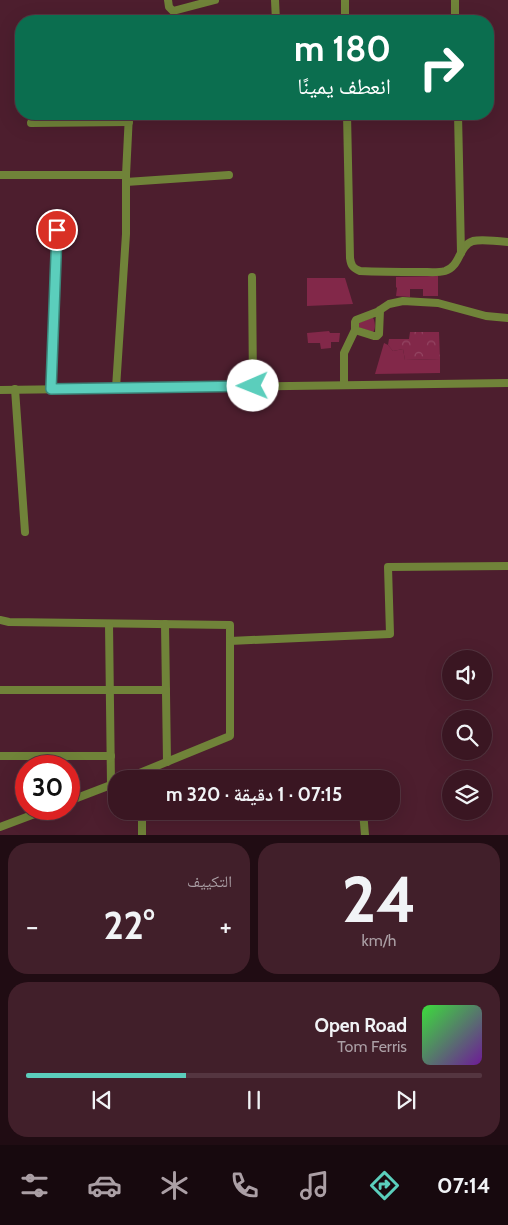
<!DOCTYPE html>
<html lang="ar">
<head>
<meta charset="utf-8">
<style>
  body { margin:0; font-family:Cabin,"Noto Naskh Arabic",sans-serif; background:#411f2a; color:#f1f3f6; direction:rtl; height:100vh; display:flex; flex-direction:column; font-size:19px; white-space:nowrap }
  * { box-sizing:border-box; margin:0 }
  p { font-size:16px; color:#ab9fa5 }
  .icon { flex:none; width:28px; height:28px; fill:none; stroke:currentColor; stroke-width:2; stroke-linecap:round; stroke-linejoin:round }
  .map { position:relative; height:835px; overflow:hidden; direction:ltr }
  .side { display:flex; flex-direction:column; gap:8px; padding:8px; background:#200c13; flex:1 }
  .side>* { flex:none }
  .guide { position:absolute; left:15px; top:15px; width:479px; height:105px; border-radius:20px; box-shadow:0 5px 20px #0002,0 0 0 1px #543540; direction:rtl; background:#0b6e4f; color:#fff; overflow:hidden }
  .buttons { position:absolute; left:442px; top:650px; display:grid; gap:10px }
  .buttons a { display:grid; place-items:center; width:50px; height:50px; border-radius:50%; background:#3a1622; box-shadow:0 5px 20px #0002,0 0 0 1px #543540; font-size:25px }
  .speed { position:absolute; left:15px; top:755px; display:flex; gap:10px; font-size:25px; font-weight:700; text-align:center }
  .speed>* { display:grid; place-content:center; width:65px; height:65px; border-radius:50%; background:#3a1622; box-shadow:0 5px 20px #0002,0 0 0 1px #543540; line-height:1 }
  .speed .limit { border:8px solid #d22; background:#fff; color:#111 }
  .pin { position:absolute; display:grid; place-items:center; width:42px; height:42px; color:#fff; margin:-21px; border:2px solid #fff; border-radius:50%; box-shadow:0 1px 5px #0007 }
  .me { position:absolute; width:55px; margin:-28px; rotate:269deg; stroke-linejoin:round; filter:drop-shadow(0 0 4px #0008) }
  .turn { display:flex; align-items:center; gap:18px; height:105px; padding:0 20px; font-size:22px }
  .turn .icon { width:65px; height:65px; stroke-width:2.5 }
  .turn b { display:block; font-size:35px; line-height:42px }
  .big { font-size:38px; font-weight:700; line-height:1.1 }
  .side .widget { flex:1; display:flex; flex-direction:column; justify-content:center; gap:8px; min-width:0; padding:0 18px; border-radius:20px; background:#411f2a }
  .side .dial { align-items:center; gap:0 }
  .dial b { font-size:65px; line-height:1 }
  .song { display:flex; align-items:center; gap:15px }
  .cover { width:60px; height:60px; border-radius:8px; background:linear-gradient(135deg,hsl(120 70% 55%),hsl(280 70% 35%)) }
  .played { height:5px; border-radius:2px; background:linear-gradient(90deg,#5bcebc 35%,#543540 35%) }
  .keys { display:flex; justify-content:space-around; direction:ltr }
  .heat { display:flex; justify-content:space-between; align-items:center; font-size:28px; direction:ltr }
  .side .tiles { flex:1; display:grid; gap:8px; grid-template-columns:1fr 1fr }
  .widget:last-child { grid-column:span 2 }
  .trip { position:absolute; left:108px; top:770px; width:292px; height:50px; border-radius:20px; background:#3a1622; box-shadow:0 5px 20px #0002,0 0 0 1px #543540; font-weight:700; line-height:50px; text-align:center; direction:rtl }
  .menu { display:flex; height:80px; justify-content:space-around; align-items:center; background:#17090e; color:#ab9fa5 }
  .menu .icon { width:35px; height:35px }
  .menu .active { color:#5bcebc }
  .menu b { font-size:22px; color:#f1f3f6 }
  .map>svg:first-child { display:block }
  .grass { fill:#822849 }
  .park { fill:url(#park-crowns) }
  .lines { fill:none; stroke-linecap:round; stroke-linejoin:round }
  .minor { stroke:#708339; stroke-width:8 }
  .route-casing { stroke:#3b867a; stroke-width:12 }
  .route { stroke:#5bcebc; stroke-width:9 }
</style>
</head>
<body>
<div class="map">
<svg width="508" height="835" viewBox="0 0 508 835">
  <defs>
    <pattern id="park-crowns" width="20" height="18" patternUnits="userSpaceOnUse" patternTransform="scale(1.25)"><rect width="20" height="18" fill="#822849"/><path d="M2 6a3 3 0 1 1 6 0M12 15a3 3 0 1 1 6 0" fill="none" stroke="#944663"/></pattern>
  </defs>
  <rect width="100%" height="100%" fill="#4d1e2e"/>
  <g class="grass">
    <path d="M438,276v20h-15v-7h-13v8l-14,-1 1,-8 -1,-1v-10z"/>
    <path d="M307,278h38l8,26 -46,2z"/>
    <path d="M371,318h2c2,3 3,11 0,14l-15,-5v-4z"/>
    <path d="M329,331l1,2h10l-1,9h-8v6l-10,1 -1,-6h-12l-1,-10z"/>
    <path d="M384,343l4,2 5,6 10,-2 2,11 35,-1v14l-65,1z"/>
  </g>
  <path class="park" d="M410,332h29l1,27 -35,1 -2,-11 -10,2 -5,-6 1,-6h20z"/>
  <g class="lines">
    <g class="minor">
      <path d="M168,0l1,7 4,4 42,-11"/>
      <path d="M275,0l1,21"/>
      <path d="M345,0v21"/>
      <path d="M455,0v21"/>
      <path d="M347,114l3,144c1,8 3,10 10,13 21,1 41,1 62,1 7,0 16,1 23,-1 16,-5 13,-25 28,-30 8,-2 26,0 35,1"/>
      <path d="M458,114l3,139"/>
      <path d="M31,123l98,-1"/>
      <path d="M0,175h126"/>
      <path d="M126,182l103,-7"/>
      <path d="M252,277l1,109"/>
      <path d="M380,310l-1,24 -2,2h-3l-19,-6v-8l1,-2 21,-8 12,-8 14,-3 35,2 48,13 22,2"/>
      <path d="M344,385v-32l11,-23"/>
      <path d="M116,388l10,-154v-59l3,-61"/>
      <path d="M15,389l10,143"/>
      <path d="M51,389l6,-159"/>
      <path d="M0,390l508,-7"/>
      <path d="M0,620l9,2 221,3v111l-105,43"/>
      <path d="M109,624l2,160"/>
      <path d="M165,624l2,138"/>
      <path d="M230,641l160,-7 -2,-67 120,-1"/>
      <path d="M0,690h166"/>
      <path d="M0,756h111"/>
      <path d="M69,801l47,-18"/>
      <path d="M142,811v24"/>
      <path d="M363,811l2,24"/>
      <path d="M0,827l48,-18"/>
    </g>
  </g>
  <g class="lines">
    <defs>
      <path id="route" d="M57,230l-6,159 202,-3"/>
    </defs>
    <use href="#route" class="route-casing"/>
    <use href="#route" class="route"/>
  </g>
</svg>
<div class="buttons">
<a><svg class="icon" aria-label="sound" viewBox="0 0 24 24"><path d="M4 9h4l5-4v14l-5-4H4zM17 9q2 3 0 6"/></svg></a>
<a><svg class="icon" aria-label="search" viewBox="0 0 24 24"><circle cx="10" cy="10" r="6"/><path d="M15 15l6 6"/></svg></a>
<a><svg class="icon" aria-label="layers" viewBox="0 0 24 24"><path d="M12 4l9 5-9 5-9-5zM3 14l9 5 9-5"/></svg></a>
</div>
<div class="speed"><div class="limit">30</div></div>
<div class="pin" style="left:57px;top:230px;background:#d93025"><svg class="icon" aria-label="arrive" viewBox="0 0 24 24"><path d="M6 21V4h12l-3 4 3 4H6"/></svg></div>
<svg class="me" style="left:253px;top:386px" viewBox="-20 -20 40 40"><circle r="19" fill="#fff"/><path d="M0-13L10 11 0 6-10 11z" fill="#5bcebc"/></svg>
<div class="trip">07:15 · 1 دقيقة · 320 m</div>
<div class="guide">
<div class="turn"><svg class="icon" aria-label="right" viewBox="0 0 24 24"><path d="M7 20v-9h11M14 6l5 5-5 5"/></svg><div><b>180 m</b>انعطف يمينًا</div></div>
</div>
</div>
<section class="side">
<div class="tiles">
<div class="widget dial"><b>24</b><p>km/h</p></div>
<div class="widget"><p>التكييف</p>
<div class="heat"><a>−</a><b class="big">22°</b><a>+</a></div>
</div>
<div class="widget">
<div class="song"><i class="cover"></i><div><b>Open Road</b><p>Tom Ferris</p></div></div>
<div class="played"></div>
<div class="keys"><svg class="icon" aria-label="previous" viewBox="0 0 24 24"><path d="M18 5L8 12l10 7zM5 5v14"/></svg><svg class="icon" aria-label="pause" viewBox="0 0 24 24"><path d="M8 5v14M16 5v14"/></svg><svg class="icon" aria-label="next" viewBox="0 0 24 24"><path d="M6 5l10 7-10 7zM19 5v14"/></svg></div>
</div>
</div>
</section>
<nav class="menu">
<b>07:14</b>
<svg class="icon active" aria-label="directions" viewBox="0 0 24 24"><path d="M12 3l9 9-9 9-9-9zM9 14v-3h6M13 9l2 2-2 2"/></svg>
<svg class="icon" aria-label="music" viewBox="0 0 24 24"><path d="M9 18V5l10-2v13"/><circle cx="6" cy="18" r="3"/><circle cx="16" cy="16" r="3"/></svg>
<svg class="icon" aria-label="phone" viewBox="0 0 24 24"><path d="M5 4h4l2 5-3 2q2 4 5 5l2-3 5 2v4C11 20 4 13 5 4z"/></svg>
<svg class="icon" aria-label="climate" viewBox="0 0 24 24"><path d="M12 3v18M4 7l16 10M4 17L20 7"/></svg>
<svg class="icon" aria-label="car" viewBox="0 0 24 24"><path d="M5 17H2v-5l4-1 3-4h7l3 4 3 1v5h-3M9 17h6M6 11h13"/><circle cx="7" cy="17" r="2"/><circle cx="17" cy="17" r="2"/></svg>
<svg class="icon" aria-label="filters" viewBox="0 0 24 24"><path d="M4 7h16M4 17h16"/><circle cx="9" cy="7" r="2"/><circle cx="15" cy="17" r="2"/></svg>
</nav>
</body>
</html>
